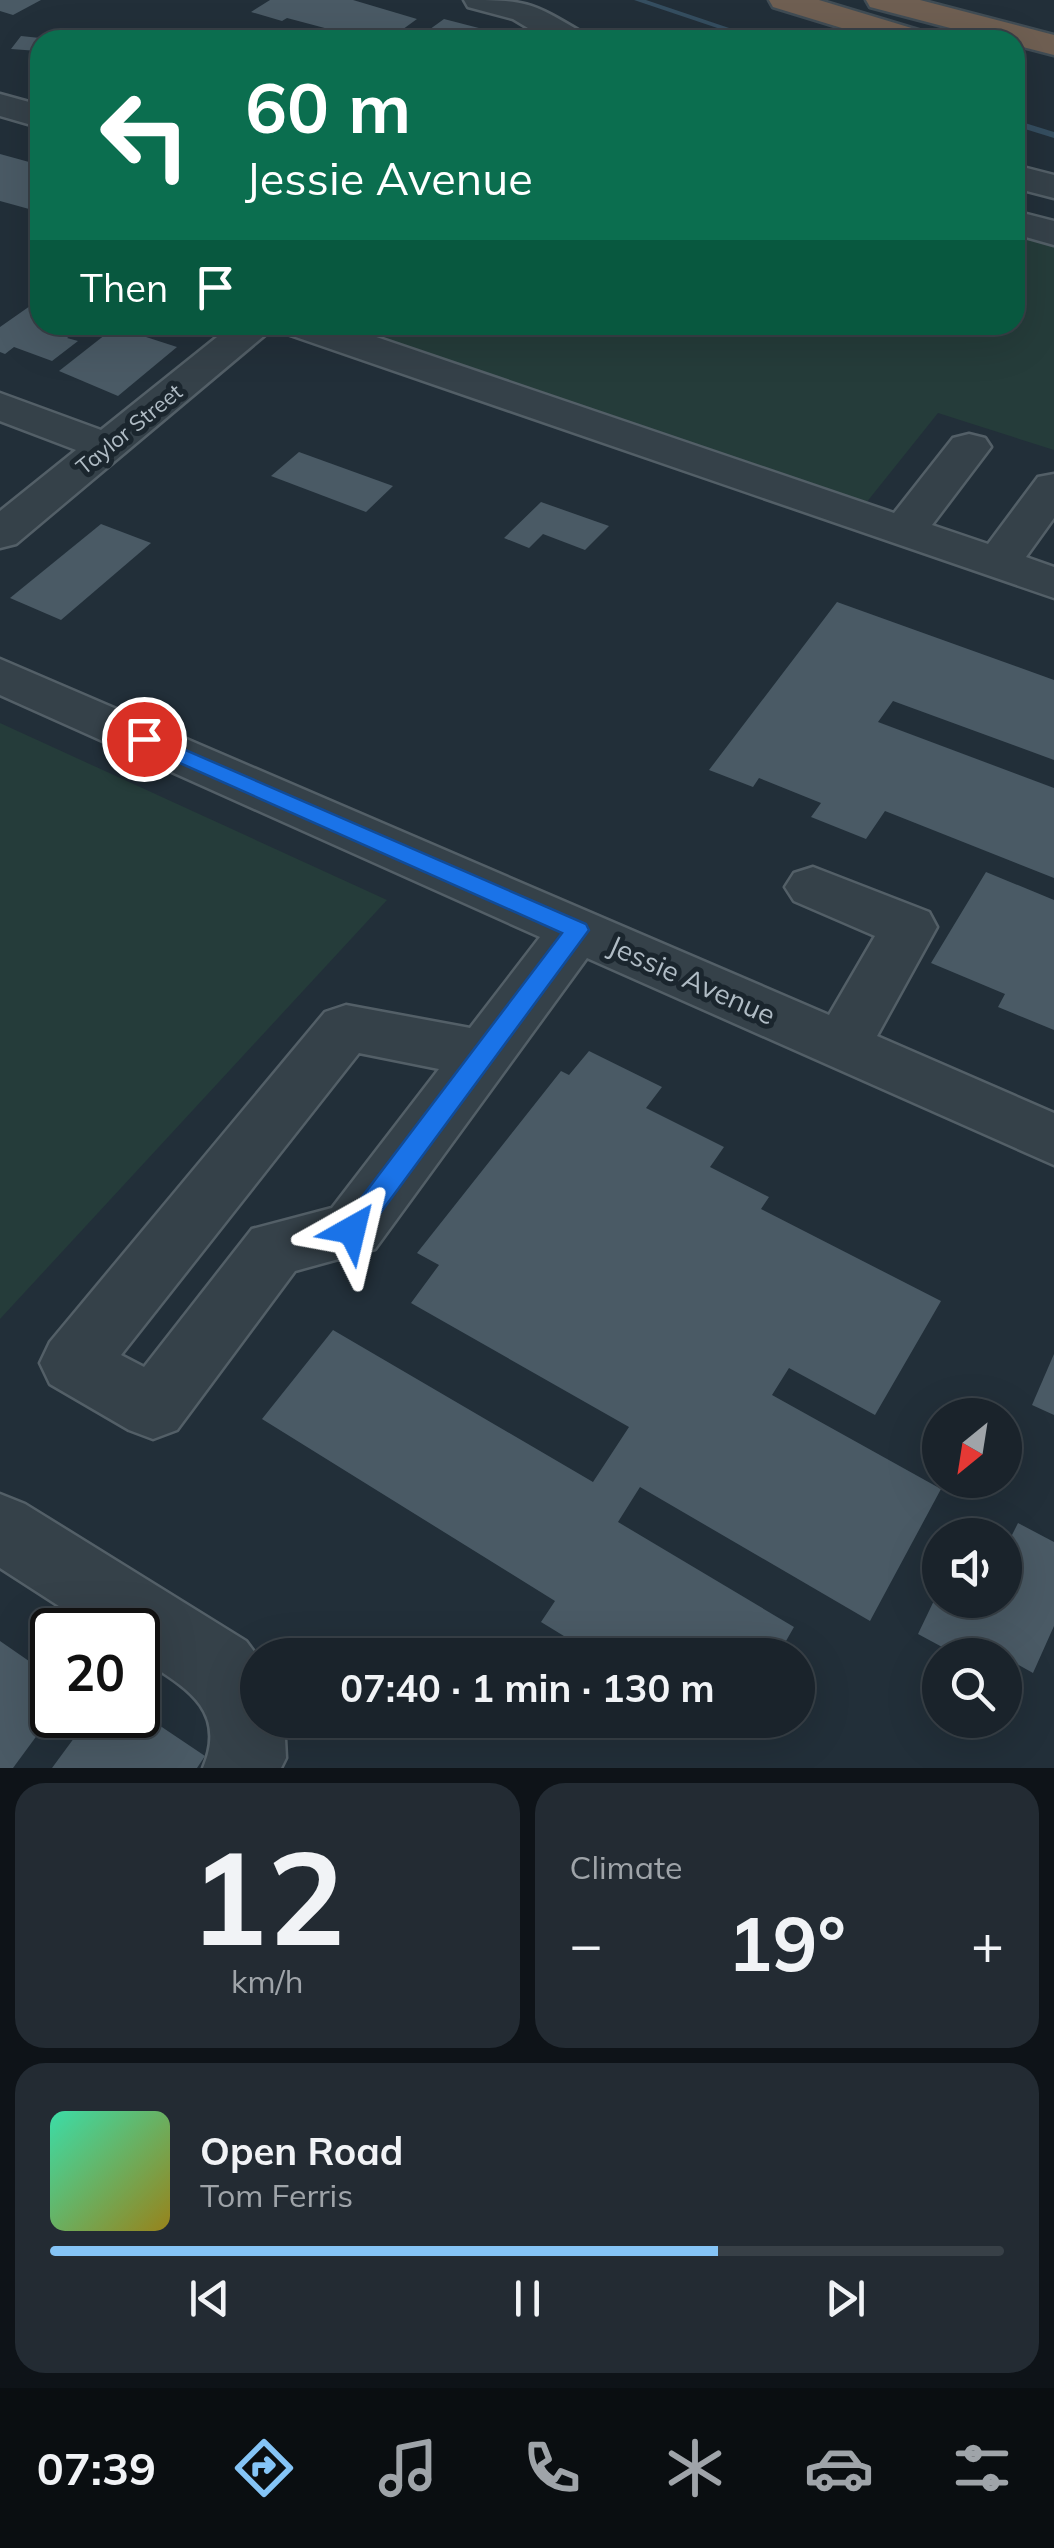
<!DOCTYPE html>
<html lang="en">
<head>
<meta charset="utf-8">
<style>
  body { margin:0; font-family:Mulish,sans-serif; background:#232b33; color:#f1f3f6; height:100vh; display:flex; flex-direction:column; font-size:38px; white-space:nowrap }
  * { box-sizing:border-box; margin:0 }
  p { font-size:32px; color:#9fa4a9 }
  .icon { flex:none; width:55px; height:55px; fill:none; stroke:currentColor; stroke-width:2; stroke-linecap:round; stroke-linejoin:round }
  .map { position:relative; height:1768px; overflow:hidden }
  .drawer { display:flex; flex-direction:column; gap:15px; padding:15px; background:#0e1318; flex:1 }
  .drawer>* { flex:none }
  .banner { position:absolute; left:30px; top:30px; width:995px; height:305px; border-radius:30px; box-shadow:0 10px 40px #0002,0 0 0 2px #384047; background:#0b6e4f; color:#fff; overflow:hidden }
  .needle { width:65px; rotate:210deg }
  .fabs { position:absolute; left:922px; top:1398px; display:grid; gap:20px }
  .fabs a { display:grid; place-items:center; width:100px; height:100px; border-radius:50%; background:#1a232b; box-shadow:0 10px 40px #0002,0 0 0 2px #384047; font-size:50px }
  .speed { position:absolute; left:30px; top:1608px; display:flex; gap:20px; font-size:50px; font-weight:700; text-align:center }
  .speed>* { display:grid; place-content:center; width:130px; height:130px; border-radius:50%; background:#1a232b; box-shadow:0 10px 40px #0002,0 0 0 2px #384047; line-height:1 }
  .speed .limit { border:5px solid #111; border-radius:15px; background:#fff; color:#111 }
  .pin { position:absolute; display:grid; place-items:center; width:85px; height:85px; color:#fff; margin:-42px; border:5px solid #fff; border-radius:50%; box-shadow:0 2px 10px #0007 }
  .me { position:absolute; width:110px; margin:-55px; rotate:37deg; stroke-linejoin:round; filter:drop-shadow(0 0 8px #0008) }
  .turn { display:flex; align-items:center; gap:35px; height:210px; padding:0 50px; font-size:45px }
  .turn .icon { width:130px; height:130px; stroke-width:2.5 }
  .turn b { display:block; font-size:70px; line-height:85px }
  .then { display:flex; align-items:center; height:95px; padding:0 50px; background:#0003; gap:20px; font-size:38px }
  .big { font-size:75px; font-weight:700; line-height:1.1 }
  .drawer .card { flex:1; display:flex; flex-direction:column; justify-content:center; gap:15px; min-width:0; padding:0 35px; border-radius:30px; background:#232b33 }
  .drawer .dial { align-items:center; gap:0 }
  .dial b { font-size:130px; line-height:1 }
  .song { display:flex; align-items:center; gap:30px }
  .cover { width:120px; height:120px; border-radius:15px; background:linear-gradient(135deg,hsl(160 70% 55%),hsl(50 70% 35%)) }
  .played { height:10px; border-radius:5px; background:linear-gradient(90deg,#85c4f6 70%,#384047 70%) }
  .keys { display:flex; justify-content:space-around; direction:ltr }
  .heat { display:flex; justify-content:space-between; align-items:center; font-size:55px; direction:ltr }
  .drawer .tiles { flex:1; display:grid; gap:15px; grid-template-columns:1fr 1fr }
  .card:last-child { grid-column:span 2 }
  .trip { position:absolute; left:240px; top:1638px; width:575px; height:100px; border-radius:50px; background:#1a232b; box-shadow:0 10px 40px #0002,0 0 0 2px #384047; font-weight:700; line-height:100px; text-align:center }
  .dock { display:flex; height:160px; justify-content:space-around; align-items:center; background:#0a0e11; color:#9fa4a9 }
  .dock .icon { width:70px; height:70px }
  .dock .selected { color:#85c4f6 }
  .dock b { font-size:45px; color:#f1f3f6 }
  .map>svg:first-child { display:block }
  .green { fill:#253c3a }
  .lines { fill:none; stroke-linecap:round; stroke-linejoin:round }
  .stream { fill:#354e60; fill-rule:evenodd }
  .building { fill:#4a5a65 }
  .minor-casing { stroke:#535f67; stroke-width:5 }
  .highway-casing { stroke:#404c54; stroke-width:5 }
  .minor { fill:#354149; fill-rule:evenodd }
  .highway { fill:#6f5f52; fill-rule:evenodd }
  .route { fill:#1a73e8; stroke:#114b97; stroke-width:2.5 }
  .labels { text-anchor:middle; stroke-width:10; stroke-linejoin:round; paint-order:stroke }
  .far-street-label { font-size:22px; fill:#b0bcc5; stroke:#1b262e }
  .street-label { font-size:28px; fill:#b0bcc5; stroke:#1b262e }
</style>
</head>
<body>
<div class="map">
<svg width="1054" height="1768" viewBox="0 0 1054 1768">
  <rect width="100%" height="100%" fill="#222f39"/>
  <g class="green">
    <path d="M1015,234l39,11v205l-116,-37 -76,95 -539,-183h692z"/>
    <path d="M0,723l387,177 -387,419z"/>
  </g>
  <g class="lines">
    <g class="stream">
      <path d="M634,0h12l119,40h-12z"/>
      <path d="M1015,120l39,12v6l-39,-12z"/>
    </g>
  </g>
  <g class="building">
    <path d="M0,0h41l-28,15 -13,-4z"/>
    <path d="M270,0h83l64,19 -29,21h-18l-83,-22 -5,3 -31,-9z"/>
    <path d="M444,19l58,15 -8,6h-79z"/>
    <path d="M189,29l36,10v1h-54z"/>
    <path d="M78,30l60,5 -3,5h-86l5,-7 20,2z"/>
    <path d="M21,36l19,2v22h-9l7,-9 -27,-2z"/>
    <path d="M0,154l40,11v47l-40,-11z"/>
    <path d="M40,299v26h44l-17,13 11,3 -26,20 -38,-14 -9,7 -5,-2v-25z"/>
    <path d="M115,327l62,20 -59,49 -59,-25z"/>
    <path d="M299,452l94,34 -27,26 -95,-36z"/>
    <path d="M541,502l68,24 -24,24 -42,-16 -14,14 -25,-10z"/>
    <path d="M101,524l50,19 -90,77 -51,-22z"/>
    <path d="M837,602l217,78v80l-161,-59 -15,21 176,66v90l-169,-67 -19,28 -55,-22 10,-14 -62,-25 -6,9 -44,-17z"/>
    <path d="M986,872l68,28v130l-56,-23 7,-13 -74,-31z"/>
    <path d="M589,1051l73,36 -16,21 78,39 -14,20 59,30 -8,12 180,92 -66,114 -86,-47 -17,27 169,94 -71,132 -230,-134 -22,35 176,105 -16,28h-183l-54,-33 14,-21 -293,-182 71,-89 260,152 36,-55 -218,-124 28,-38 -22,-12 144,-182 8,4z"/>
    <path d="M1054,1354v61l-22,-10z"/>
    <path d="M1018,1523l36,19v84l-21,47 -47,-26 -4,8h-25l-39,-21 22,-46v12h65v-51z"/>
    <path d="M0,1641l52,36v38l-39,53h-13z"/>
    <path d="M138,1711l67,45 -8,12h-145l39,-53h47z"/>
    <path d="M699,1720h43l-11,20z"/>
  </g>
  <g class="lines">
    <defs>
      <g id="minor">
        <path d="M464,0c61,0 66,1 119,33l5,7h-40l-35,-21 -45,-12z"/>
        <path d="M0,94l29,8 11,-3v22l-12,3 -28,-8z"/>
        <path d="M1015,165l39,10v23l-39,-10z"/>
        <path d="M1015,211l39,10v24l-39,-11z"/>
        <path d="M232,325h45l-261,219 -16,4v-37l76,-61 -76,-29v-28l101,37z"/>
        <path d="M281,325h60l553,188 59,-75 16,-4 16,4 6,9 -59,78 56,19 50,-67 16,-3v44l-28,39 28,10v31l-767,-264z"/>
        <path d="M0,659l829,356 46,-79 -81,-35 -9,-14 9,-14 19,-6 116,45 8,15 -60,109 177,77v52l-467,-207 -212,291 -80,22 -118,159 -24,9 -24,-9 -79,-46 -10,-21 10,-21 275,-330 21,-7 124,23 70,-91 -540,-242zM359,1053l80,16 -107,139 -80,21 -108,138 -23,-12z"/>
        <path d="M0,1494l25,10 221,137 12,16v63h26l2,38 -5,10h-78c26,-61 -22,-83 -65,-111v-27h-42l-96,-62z"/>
      </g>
      <g id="highway">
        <path d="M769,0h50l109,33 5,7h-52l-108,-33z"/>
        <path d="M866,0h54l134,35v20l-39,-10v-5h-19l-126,-33z"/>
      </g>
    </defs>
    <use href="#minor" class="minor-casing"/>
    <use href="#highway" class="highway-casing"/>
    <use href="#minor" class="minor"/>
    <use href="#highway" class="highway"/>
  </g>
  <path class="route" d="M144,732l442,192 3,6 -227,308 -10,3 -9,-3 -4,-8 4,-8 219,-289 -425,-189 -3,-5z"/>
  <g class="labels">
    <g class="far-street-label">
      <text transform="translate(129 429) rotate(-39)" y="8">Taylor Street</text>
    </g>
    <g class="street-label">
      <text transform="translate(692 980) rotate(24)" y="10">Jessie Avenue</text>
    </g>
  </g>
</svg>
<div class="fabs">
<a><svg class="needle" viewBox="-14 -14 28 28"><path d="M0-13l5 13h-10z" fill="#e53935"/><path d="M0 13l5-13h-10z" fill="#9fa4a9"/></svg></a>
<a><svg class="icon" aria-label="sound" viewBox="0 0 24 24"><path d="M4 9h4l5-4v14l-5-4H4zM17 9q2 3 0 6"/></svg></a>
<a><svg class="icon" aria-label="search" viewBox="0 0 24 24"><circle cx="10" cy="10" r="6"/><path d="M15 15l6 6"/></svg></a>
</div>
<div class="speed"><div class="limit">20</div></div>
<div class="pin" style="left:144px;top:739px;background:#d93025"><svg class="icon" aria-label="arrive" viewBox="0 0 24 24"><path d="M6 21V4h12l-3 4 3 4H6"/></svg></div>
<svg class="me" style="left:352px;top:1230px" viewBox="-20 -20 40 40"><path d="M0-17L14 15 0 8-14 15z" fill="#1a73e8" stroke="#fff" stroke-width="4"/></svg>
<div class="trip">07:40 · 1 min · 130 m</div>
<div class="banner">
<div class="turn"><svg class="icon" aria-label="left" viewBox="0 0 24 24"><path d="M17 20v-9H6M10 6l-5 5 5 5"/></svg><div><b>60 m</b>Jessie Avenue</div></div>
<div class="then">Then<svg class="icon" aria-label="arrive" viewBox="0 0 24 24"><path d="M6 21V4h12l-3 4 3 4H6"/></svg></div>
</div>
</div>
<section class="drawer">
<div class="tiles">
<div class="card dial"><b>12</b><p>km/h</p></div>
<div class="card"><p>Climate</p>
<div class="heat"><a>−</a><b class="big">19°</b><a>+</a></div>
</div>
<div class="card">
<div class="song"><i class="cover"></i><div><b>Open Road</b><p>Tom Ferris</p></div></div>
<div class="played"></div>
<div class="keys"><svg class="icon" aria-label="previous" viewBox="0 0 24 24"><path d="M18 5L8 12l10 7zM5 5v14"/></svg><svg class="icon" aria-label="pause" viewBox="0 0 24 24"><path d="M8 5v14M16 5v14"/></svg><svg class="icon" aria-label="next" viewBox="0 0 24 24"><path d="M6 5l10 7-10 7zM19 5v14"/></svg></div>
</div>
</div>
</section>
<nav class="dock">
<b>07:39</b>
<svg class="icon selected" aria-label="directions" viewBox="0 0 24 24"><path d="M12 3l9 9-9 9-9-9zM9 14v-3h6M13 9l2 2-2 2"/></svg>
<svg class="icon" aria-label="music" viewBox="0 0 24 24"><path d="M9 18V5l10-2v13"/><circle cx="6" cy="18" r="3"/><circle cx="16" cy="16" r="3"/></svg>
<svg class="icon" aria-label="phone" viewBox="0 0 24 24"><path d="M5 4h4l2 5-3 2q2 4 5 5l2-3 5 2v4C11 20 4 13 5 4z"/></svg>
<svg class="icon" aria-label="climate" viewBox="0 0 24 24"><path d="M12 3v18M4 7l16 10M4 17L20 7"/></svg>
<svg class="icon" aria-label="car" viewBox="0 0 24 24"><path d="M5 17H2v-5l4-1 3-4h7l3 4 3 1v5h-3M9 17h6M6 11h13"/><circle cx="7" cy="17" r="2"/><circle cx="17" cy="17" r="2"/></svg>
<svg class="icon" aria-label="filters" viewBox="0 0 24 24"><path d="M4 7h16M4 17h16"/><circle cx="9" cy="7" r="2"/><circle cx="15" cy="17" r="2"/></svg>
</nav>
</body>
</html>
